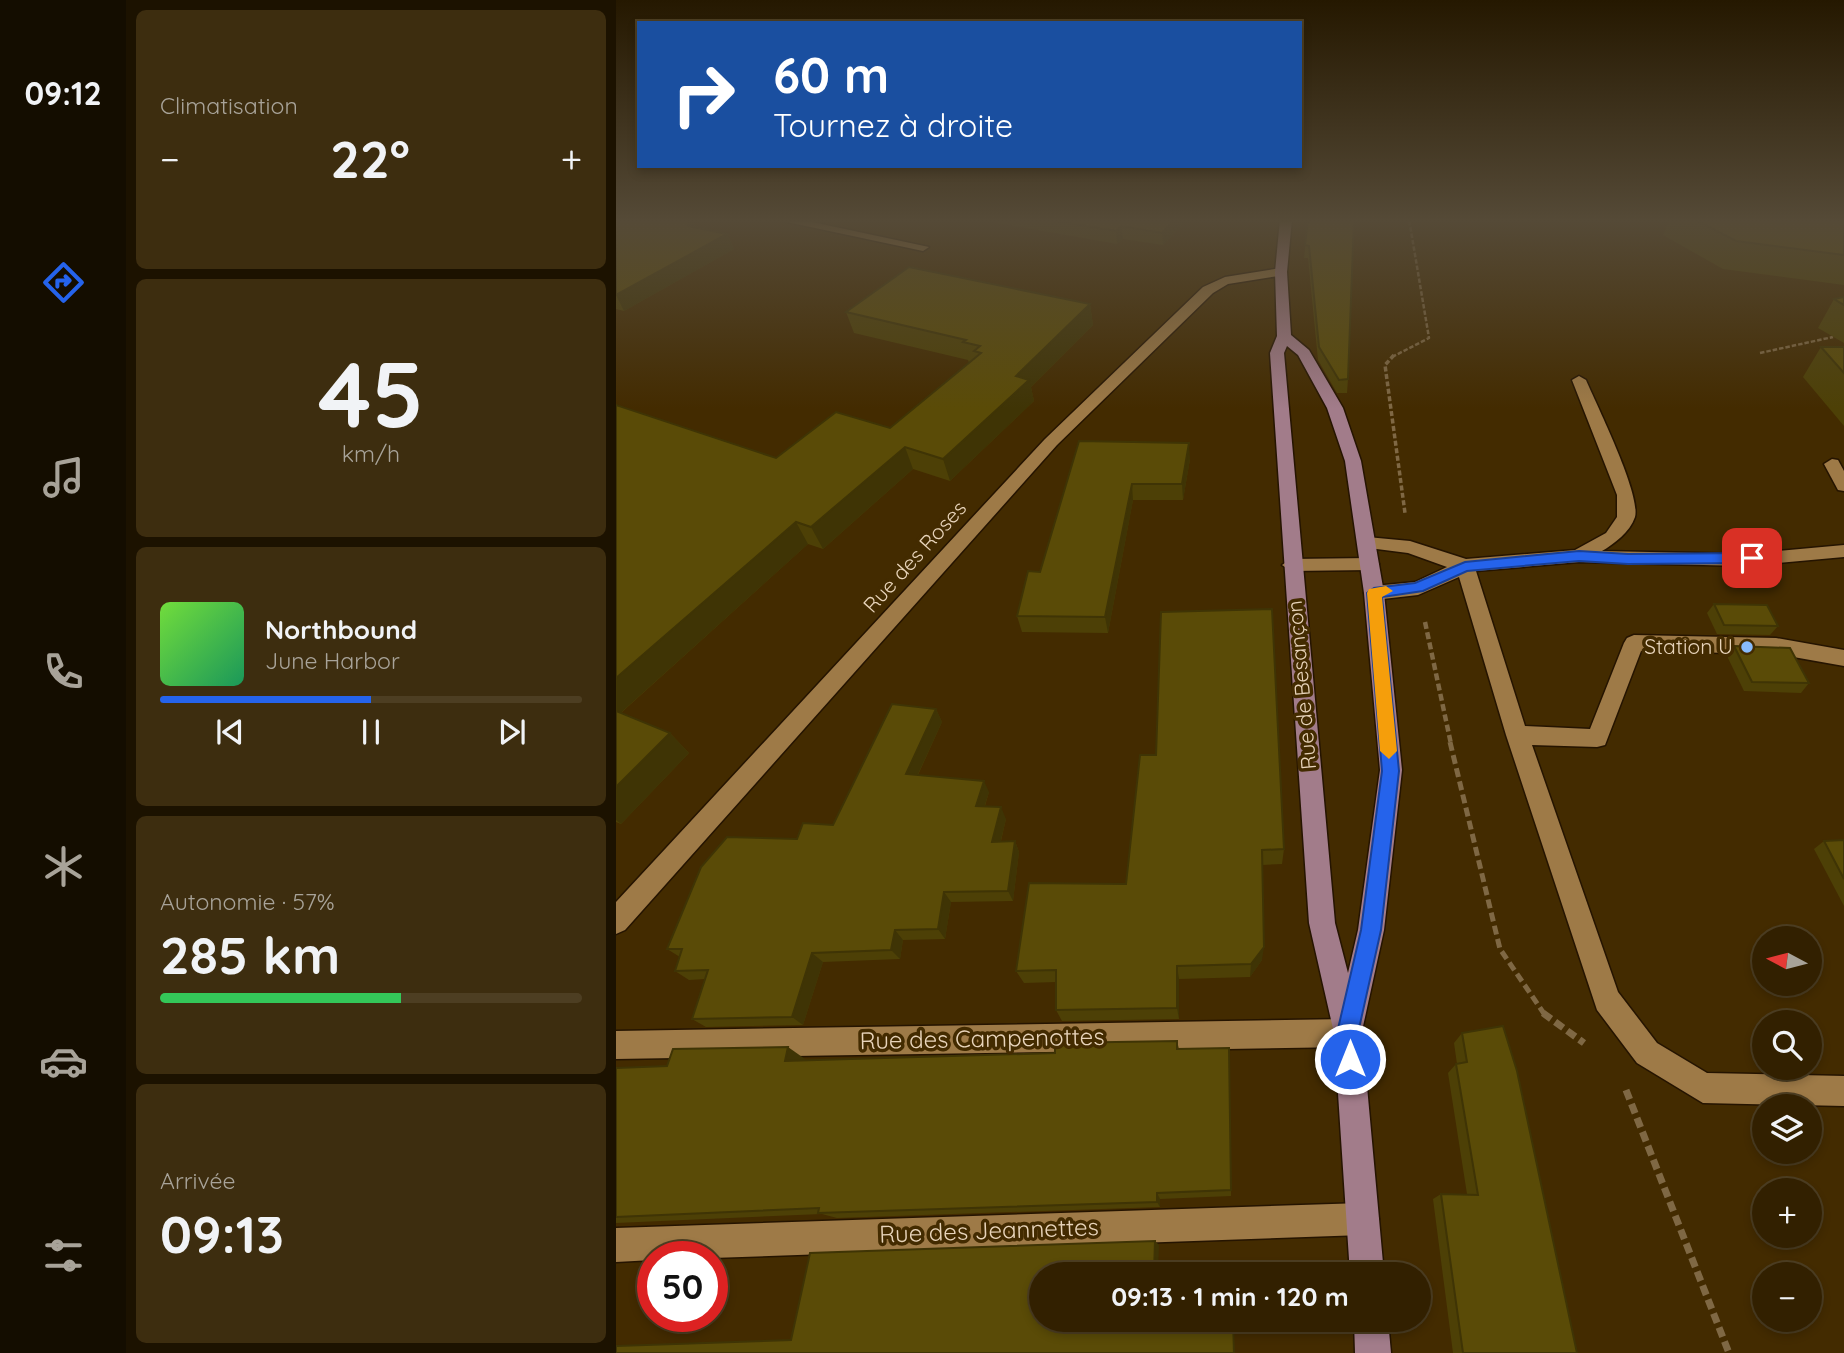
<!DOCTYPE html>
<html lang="fr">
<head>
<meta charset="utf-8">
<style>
  body { margin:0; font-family:Quicksand,sans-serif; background:#3d2d0f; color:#f1f3f6; height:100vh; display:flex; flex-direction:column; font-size:26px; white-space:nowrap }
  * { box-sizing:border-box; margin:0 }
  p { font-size:23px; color:#a8a399 }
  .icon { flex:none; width:38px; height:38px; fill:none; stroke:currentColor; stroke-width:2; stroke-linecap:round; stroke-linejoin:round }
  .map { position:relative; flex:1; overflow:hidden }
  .details { display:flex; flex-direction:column; gap:10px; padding:10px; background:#1c1200; width:490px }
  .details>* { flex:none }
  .guide { position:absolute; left:21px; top:21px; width:665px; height:147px; border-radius:0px; box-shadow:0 4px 10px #0003,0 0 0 2px #4d3e22; background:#1a4fa0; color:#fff; overflow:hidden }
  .needle { width:46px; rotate:277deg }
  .controls { position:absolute; left:1136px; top:926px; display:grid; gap:14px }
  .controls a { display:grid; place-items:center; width:70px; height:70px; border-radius:50%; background:#322000; box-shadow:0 4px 10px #0003,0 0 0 2px #4d3e22; font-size:35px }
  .speed { position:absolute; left:21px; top:1241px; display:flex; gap:14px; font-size:35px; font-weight:700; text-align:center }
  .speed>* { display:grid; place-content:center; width:91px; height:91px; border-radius:50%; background:#322000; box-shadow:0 4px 10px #0003,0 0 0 2px #4d3e22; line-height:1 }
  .speed .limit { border:10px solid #d22; background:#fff; color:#111 }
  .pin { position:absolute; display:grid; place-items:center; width:60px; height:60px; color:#fff; margin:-30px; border-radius:14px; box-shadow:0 4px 10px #0006 }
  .me { position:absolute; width:77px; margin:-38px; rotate:0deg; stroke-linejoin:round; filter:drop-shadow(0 0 5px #0008) }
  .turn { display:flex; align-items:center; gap:24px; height:147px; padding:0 21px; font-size:32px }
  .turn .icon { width:91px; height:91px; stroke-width:2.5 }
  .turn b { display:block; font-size:49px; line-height:60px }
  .big { font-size:52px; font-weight:700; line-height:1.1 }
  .details .card { flex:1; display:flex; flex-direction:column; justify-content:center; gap:10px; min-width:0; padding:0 24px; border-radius:10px; background:#3d2d0f }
  .details .dial { align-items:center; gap:0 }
  .dial b { font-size:91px; line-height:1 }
  .song { display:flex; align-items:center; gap:21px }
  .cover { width:84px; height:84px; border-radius:10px; background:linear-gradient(135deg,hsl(100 70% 55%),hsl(150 70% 35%)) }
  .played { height:7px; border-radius:4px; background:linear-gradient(90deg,#2563eb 50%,#4d3e22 50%) }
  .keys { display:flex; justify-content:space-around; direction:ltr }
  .heat { display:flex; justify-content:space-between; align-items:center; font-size:38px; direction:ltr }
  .charge { height:10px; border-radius:5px; background:linear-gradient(90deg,#34c759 57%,#4d3e22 0) }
  .trip { position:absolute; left:413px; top:1262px; width:402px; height:70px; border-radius:35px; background:#322000; box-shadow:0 4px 10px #0003,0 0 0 2px #4d3e22; font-weight:700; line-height:70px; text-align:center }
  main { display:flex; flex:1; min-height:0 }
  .tabs { display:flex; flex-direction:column; width:126px; justify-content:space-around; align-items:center; background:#140d00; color:#a8a399 }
  .tabs .icon { width:49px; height:49px }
  .tabs .current { color:#2563eb }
  .tabs b { font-size:32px; color:#f1f3f6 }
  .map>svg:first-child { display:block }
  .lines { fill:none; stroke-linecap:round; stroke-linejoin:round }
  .minor-casing { stroke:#251400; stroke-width:3 }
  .major-casing { stroke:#251400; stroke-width:3 }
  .path-far4 { stroke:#7f6844; stroke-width:2.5; stroke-dasharray:4.5 2; stroke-linecap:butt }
  .path-far3 { stroke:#7f6844; stroke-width:3.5; stroke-dasharray:5 2.5; stroke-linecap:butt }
  .path-far2 { stroke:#7f6844; stroke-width:4.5; stroke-dasharray:7 3.5; stroke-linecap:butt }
  .path-far1 { stroke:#7f6844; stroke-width:5; stroke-dasharray:9 4.5; stroke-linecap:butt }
  .path { stroke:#7f6844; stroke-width:7; stroke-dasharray:10 5; stroke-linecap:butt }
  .minor { fill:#9e7a47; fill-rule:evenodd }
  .major { fill:#a27c8a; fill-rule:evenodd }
  .wall { fill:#4d4006 }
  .shaded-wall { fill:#3f3405 }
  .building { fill:#5a4b07; stroke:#3f3405; stroke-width:2 }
  .route { fill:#2563eb; stroke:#184099; stroke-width:2 }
  .slow { fill:#f59e0b }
  .poi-dot { fill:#88bbfc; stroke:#432b00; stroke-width:2.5 }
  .labels { text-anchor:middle; stroke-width:7; stroke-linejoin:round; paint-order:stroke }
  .street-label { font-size:21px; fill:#e8d4ba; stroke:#432b00 }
  .poi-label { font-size:21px; fill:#e8d4ba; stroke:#432b00; text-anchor:end }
  .near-street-label { font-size:24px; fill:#e8d4ba; stroke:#432b00 }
</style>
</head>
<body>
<main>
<nav class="tabs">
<b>09:12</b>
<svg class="icon current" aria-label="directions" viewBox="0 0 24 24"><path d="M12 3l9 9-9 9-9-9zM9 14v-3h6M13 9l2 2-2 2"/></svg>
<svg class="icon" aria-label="music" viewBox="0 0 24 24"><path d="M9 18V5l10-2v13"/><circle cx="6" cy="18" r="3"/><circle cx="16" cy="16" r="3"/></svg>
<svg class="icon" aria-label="phone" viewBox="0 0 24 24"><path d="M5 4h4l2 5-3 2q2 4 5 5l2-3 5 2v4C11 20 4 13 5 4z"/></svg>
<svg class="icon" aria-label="climate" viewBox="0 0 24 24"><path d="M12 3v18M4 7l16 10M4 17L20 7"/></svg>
<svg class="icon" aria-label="car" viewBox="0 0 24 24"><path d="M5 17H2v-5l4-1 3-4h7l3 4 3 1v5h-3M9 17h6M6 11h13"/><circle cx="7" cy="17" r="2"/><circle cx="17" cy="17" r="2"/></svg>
<svg class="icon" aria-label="filters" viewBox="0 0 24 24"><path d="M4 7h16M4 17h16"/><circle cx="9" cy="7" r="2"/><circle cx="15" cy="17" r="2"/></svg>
</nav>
<section class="details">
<div class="card"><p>Climatisation</p>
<div class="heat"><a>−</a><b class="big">22°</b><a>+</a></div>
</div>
<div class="card dial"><b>45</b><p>km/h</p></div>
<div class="card">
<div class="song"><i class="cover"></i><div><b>Northbound</b><p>June Harbor</p></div></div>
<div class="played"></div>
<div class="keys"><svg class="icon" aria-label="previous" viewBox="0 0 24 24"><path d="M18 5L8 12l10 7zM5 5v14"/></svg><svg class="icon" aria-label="pause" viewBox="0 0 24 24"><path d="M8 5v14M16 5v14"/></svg><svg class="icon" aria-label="next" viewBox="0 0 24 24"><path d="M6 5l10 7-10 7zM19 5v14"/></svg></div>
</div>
<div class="card"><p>Autonomie · 57%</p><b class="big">285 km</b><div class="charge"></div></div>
<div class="card"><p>Arrivée</p><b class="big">09:13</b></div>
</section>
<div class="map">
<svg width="1228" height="1353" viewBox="0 0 1228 1353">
  <rect width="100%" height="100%" fill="#432b00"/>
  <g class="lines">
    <defs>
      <g id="minor">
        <path d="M157,219h25l131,28 -6,4z"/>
        <path d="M665,268l4,1v6l-57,9 -15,9 -156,152 -432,485 -9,4v-32l429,-463 158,-152 22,-10z"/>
        <path d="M963,376l7,4c11,26 55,114 49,137 -5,15 -21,27 -33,34l143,3 99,-9v12l-99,9 -166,-4 -103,9 49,155 65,3 34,-86 3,-5 7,-3 142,3 68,12v16l-68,-12 -135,-3 -36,94 -8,2 -65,-2 86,247 39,51 50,30 137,3v30l-141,-3 -66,-40 -40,-53 -91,-275 -47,-158 -41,18 -44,5 -10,-7 10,-7 41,-4 32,-15 -39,-14 -47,-6 -3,-4 9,-6 43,4 56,18 109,-9 31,-17 11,-16v-22l-45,-115z"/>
        <path d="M1216,459l6,1 6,11v20l-6,-1 -14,-26z"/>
        <path d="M754,558l9,6 -9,6 -79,1 -9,-6 9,-6z"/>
        <path d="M732,1019l10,4 4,10 -4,10 -10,4 -732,12v-28z"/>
        <path d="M747,1203l11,5 5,11 -5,11 -11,5 -651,23 -59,-2v4l-37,2v-34z"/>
      </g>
      <g id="major">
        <path d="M664,219h12l-5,53 4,63 18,15 34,58 18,53 23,132 18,177 -18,160 -22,101 22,243h-34l-16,-241 -25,-110 -39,-570 7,-17 -2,-64zM671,346l11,9 29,53 18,53 19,132 16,177 -22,160 -10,43 -13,-50 -51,-570z"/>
        <path d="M738,1320h34l3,33h-36z"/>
      </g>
    </defs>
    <use href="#minor" class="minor-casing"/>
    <use href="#major" class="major-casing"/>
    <g class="path-far4">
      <path d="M1144,353l73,-16"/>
      <path d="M776,357l37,-19 -20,-119"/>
    </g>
    <path class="path-far3" d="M778,355l-9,10 20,148"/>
    <path class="path-far2" d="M809,622l26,122"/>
    <path class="path-far1" d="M834,742l50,207 45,66"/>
    <g class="path">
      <path d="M927,1013l41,30"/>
      <path d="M1010,1090l103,263"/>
    </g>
    <use href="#minor" class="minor"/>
    <use href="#major" class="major"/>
  </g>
  <g class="wall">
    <path d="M0,219h77l4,9 30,6 7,15 -110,62 -8,-2z"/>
    <path d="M359,219h212l-24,26 -40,-6 -6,5z"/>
    <path d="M692,219l40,160 -1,14h-10l-19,-33 -10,-102h-4z"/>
    <path d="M1054,219h174v66l-121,-16 -60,-34z"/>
    <path d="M1228,297v46l-26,-15 16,-29z"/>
    <path d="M474,304l3,21 -62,62 3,14 -84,80 -37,-12 -90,80 -15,-5 -187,169 49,20 19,20 -68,71 -5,-2v-417l160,53 114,-30 79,-65 -1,-3 -114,-27 -8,-21z"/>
    <path d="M1205,347h23v79l-41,-49z"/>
    <path d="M463,441l111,18 -7,41h-50l-25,133 -86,-1 -5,-16 23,-44z"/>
    <path d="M1098,604l64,22 -8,9 -53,-1 -10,-21z"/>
    <path d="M1118,646l75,37 -8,10 -57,-2 -17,-35z"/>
    <path d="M320,709l6,13 -24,53 71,17 -4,14 21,13 -5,22h14l4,11 -6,49 -62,1 -6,37 -42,1 -3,19 -77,3 -20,63 -97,2 -14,-8 13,-40 -16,1 -14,-9 5,-14 -13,-8 130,-110 36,-14z"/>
    <path d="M524,755l144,94 -2,15 -20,1v95l-12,17 -71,2v40l-117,2 -6,-11v-28l-32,1 -8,-12 110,-87z"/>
    <path d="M1228,840v66l-30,-57 10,-8z"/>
    <path d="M846,1033l115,320h-124l-20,-154 8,-5h26l-19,-121 8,-9h1l-3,-21z"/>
    <path d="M561,1041l2,8 50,-1 2,148 -71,3v8l-323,11 -15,-4 -206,9v-155l189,-9v1l250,-7z"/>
  </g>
  <g class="shaded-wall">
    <path d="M73,219h4l4,9 -9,-2z"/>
    <path d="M559,219h12l-24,26 -1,-12z"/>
    <path d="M505,226l2,13 -6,5 -1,-13z"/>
    <path d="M111,234l7,15 -110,62 -8,-16z"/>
    <path d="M474,304l3,21 -62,62 3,14 -84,80 -7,-22 73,-83z"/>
    <path d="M573,443l1,16 -7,41 -1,-16z"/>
    <path d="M289,447l8,22 -90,80 -12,-22z"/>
    <path d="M516,484l1,16 -25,133 -3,-16z"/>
    <path d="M180,522l12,22 -192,173v-39z"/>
    <path d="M320,709l6,13 -29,63 -7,-11z"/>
    <path d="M54,733l19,20 -68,71 -5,-4v-33z"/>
    <path d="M368,781l5,11 -8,25 -5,-11z"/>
    <path d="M385,807l5,12 -8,33 -6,-10z"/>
    <path d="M399,841l4,11 -6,49 -5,-10z"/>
    <path d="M328,892l7,10 -6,37 -7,-10z"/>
    <path d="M279,930l8,10 -3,19 -9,-9z"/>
    <path d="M648,947l-2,13 -12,17 1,-13z"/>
    <path d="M196,953l11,9 -20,63 -11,-8z"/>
    <path d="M561,966l2,13v40l-2,-11z"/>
    <path d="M172,1047l17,12 -2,12 -18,-10z"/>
    <path d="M541,1193l3,6v8l-3,-5z"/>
    <path d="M539,1241l4,4 -1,29h-4z"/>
  </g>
  <g class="building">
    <path d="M0,219h73l-1,7 39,8 -111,61z"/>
    <path d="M429,219h130l-13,14 -41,-7 -5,5z"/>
    <path d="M692,219h46l-6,160 -9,1 -20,-33 -10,-101 -4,-1z"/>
    <path d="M1078,219h150v36l-108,-14z"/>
    <path d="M293,267l181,37 -74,72 13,4 -86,79 -38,-12 -94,80 -15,-5 -180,156v-273l160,53 60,-46 54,16 91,-75 -7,-2 6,-5 -17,-4 3,-2 -120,-28z"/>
    <path d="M1228,297v8l-10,-6z"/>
    <path d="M1205,347h23v26z"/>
    <path d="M463,441l110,2 -7,41h-50l-27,133 -88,-1 11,-45 12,1z"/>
    <path d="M1098,604l53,1 11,21 -54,-1z"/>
    <path d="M656,609l12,240 -22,1 2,97 -13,17 -74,2v42l-121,2v-40l-40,1 13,-88 97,1 14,-129h16l5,-143z"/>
    <path d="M1118,646l56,2 19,35 -57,-1z"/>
    <path d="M276,704l44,5 -30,65 78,7 -8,25 25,1 -9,35 23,-1 -7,50 -64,1 -6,37 -43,1 -4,20 -79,3 -20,64 -100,2 16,-49 -33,1 7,-22h-15l34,-82 26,-30 70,2 6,-16 30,2z"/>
    <path d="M0,711l54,22 -54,54z"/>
    <path d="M1228,840v39l-20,-38z"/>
    <path d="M887,1026l14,45 60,282h-114l-22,-159 37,1 -22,-131 11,-2 -5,-29z"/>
    <path d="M561,1041v8l52,-1 2,142 -74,3v9l-339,11 1,-5 -203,9v-149l51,-2 6,-17 115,-2 -3,14 270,-8v-10z"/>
    <path d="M539,1241l-1,33h-113v46h192l1,33h-618v-7l175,-6 19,-87z"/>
  </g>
  <linearGradient id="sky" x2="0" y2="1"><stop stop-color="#251800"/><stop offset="0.54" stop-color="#554a37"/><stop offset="1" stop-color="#554a37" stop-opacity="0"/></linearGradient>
  <rect width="1228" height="409" fill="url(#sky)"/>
  <path class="route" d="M963,551l49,3 124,-1 7,5 -7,5 -124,1 -49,-3 -46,4 -66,6 -44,20 -41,6 17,174 -18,159 -23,103 3,26 -3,8 -8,3 -8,-3 -5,-34 24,-103 21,-159 -15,-178 7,-5 41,-5 50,-21z"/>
  <path class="slow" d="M770,586l7,5 -11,6 15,154 -8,8 -9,-8 -13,-158 2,-4z"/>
  <circle class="poi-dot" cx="1131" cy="647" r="7"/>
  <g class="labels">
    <g class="street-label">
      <text transform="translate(299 557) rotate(-48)" y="7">Rue des Roses</text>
      <text transform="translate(686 685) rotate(-95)" y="7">Rue de Besançon</text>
    </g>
    <g class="poi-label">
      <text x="1117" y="654">Station U</text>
    </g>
    <g class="near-street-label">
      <text transform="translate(366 1039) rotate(-1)" y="8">Rue des Campenottes</text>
      <text transform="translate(373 1231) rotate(-2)" y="8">Rue des Jeannettes</text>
    </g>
  </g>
</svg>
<div class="controls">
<a><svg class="needle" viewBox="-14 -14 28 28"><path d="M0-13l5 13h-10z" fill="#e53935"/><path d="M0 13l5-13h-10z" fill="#a8a399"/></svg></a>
<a><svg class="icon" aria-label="search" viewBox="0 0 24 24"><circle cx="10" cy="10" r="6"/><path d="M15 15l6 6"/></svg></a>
<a><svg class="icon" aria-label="layers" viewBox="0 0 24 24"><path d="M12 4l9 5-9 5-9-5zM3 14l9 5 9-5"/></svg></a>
<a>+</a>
<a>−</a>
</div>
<div class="speed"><div class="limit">50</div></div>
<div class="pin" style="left:1136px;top:558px;background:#d93025"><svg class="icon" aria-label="arrive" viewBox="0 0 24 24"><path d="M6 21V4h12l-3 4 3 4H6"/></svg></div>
<svg class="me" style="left:734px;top:1059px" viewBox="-20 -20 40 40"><circle r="17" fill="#2563eb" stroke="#fff" stroke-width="3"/><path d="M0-11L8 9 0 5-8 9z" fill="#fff"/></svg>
<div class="trip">09:13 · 1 min · 120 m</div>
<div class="guide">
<div class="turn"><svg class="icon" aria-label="right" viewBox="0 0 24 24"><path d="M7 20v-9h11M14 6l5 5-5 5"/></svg><div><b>60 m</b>Tournez à droite</div></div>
</div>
</div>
</main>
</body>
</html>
